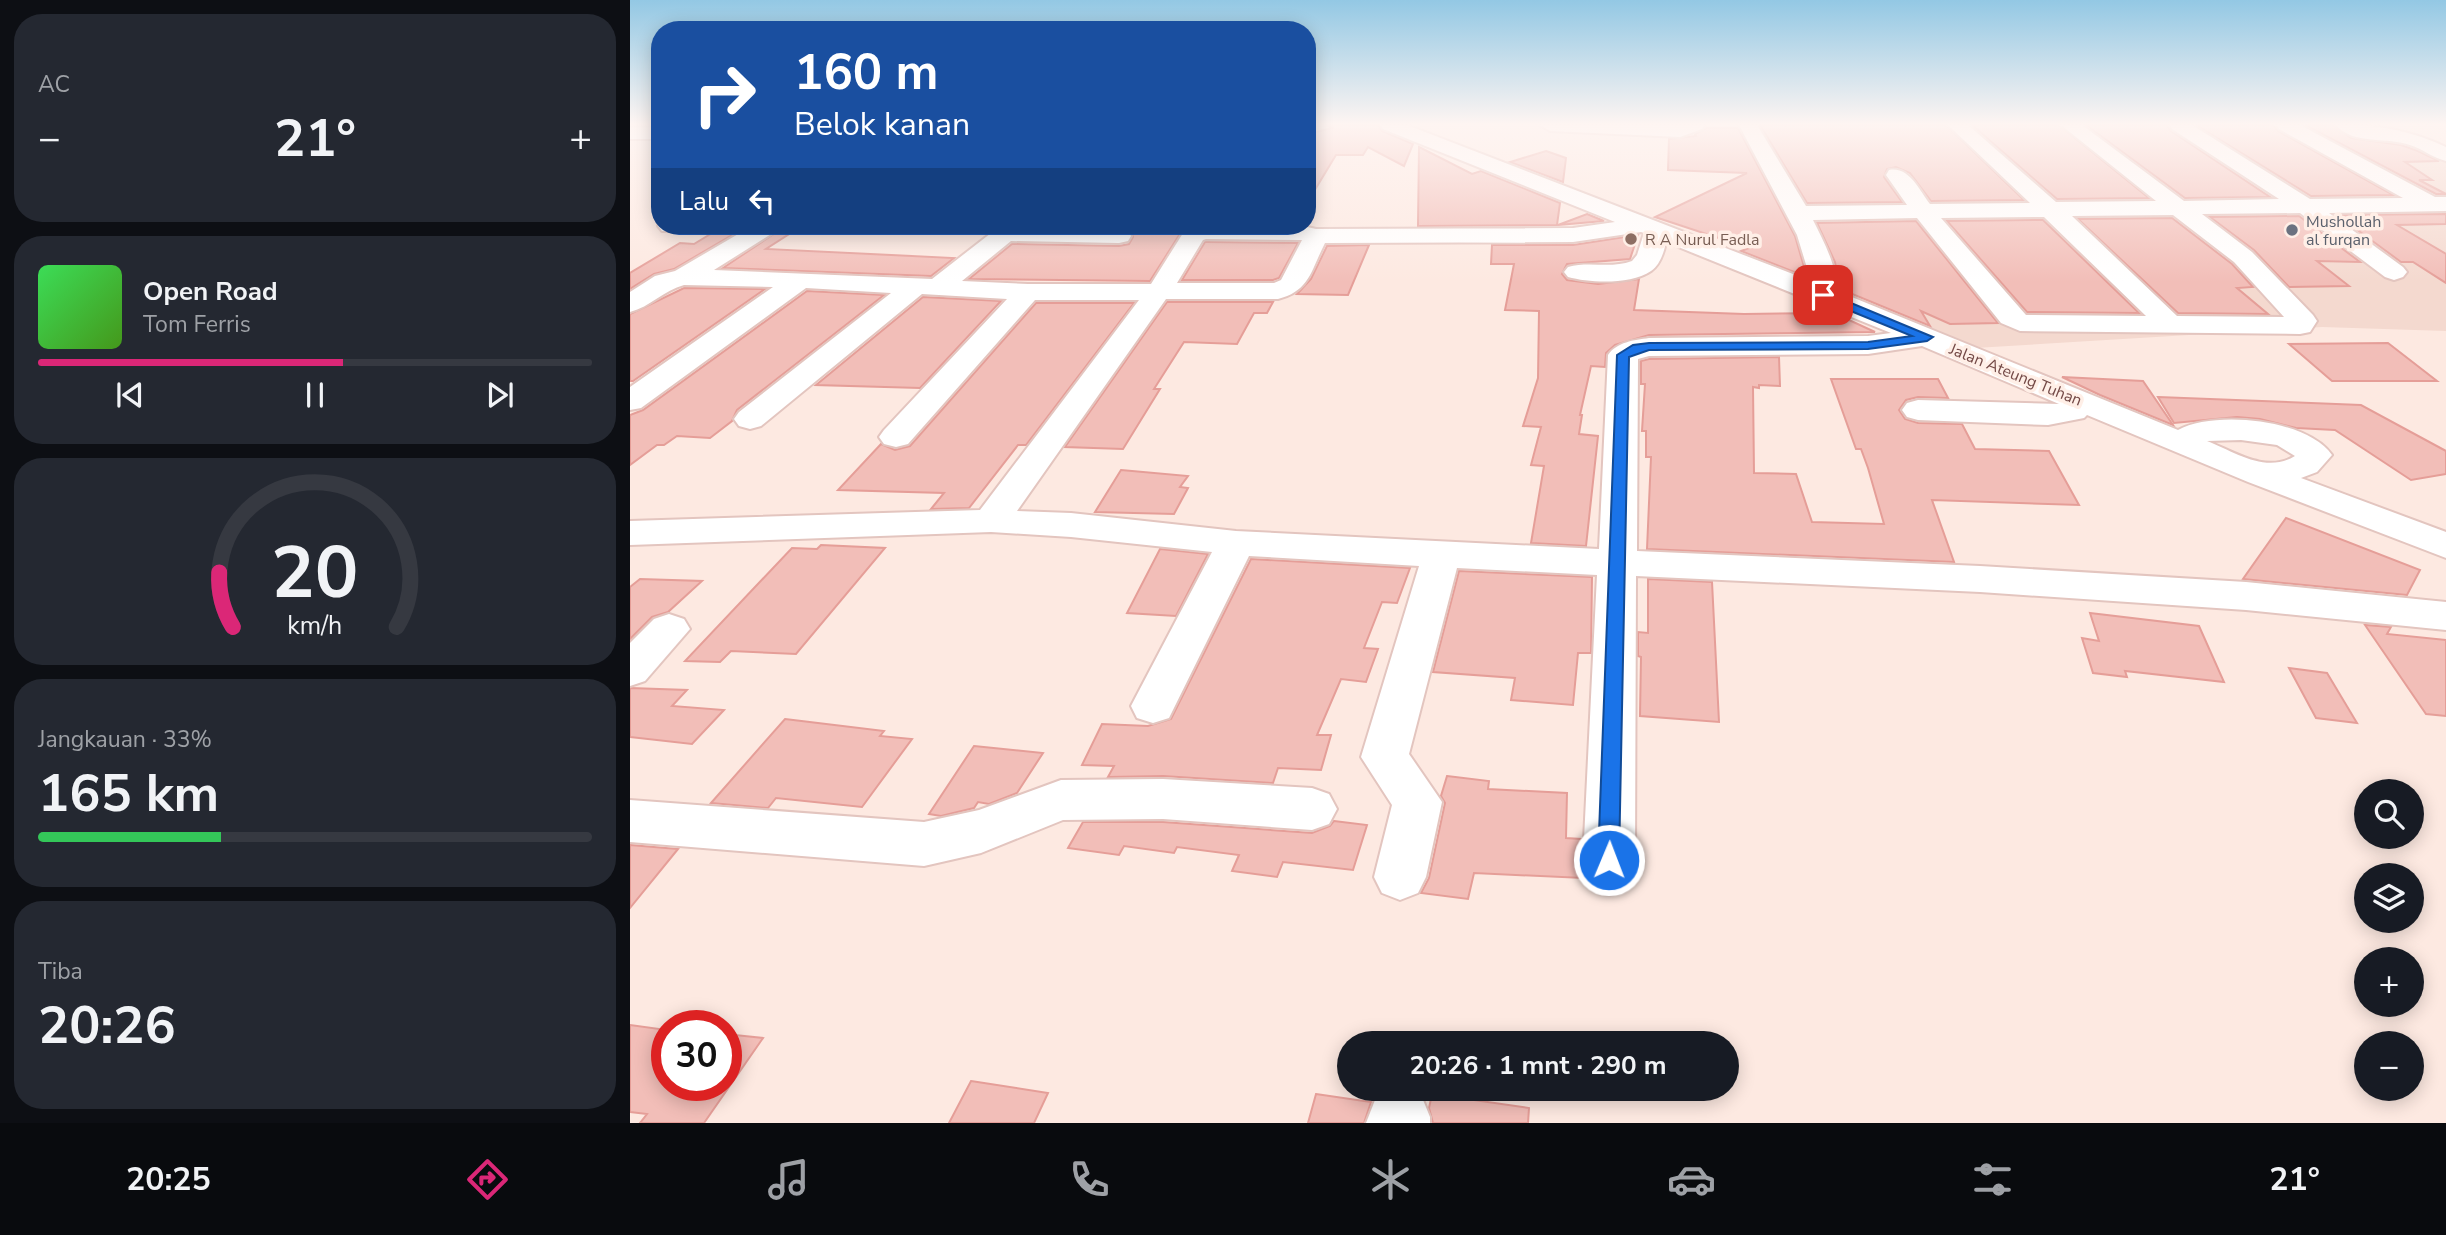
<!DOCTYPE html>
<html lang="id">
<head>
<meta charset="utf-8">
<style>
  body { margin:0; font-family:"Nunito Sans",sans-serif; background:#242831; color:#f1f3f6; height:100vh; display:flex; flex-direction:column; font-size:26px; white-space:nowrap }
  * { box-sizing:border-box; margin:0 }
  p { font-size:23px; color:#9ea1a6 }
  .icon { flex:none; width:38px; height:38px; fill:none; stroke:currentColor; stroke-width:2; stroke-linecap:round; stroke-linejoin:round }
  .map { position:relative; flex:1; overflow:hidden }
  .sheet { display:flex; flex-direction:column; gap:14px; padding:14px; background:#0d0f14; width:630px }
  .sheet>* { flex:none }
  .hud { position:absolute; left:21px; top:21px; width:665px; height:214px; border-radius:28px; box-shadow:0 4px 18px #0003; background:#1a4fa0; color:#fff; overflow:hidden }
  .tools { position:absolute; left:1724px; top:779px; display:grid; gap:14px }
  .tools a { display:grid; place-items:center; width:70px; height:70px; border-radius:50%; background:#171b24; box-shadow:0 4px 18px #0003; font-size:35px }
  .speed { position:absolute; left:21px; top:1010px; display:flex; gap:14px; font-size:35px; font-weight:700; text-align:center }
  .speed>* { display:grid; place-content:center; width:91px; height:91px; border-radius:50%; background:#171b24; box-shadow:0 4px 18px #0003; line-height:1 }
  .speed .limit { border:10px solid #d22; background:#fff; color:#111 }
  .pin { position:absolute; display:grid; place-items:center; width:60px; height:60px; color:#fff; margin:-30px; border-radius:14px; box-shadow:0 4px 10px #0006 }
  .me { position:absolute; width:77px; margin:-38px; rotate:1deg; stroke-linejoin:round; filter:drop-shadow(0 0 5px #0008) }
  .turn { display:flex; align-items:center; gap:24px; height:147px; padding:0 28px; font-size:32px }
  .turn .icon { width:91px; height:91px; stroke-width:2.5 }
  .turn b { display:block; font-size:49px; line-height:60px }
  .then { display:flex; align-items:center; height:66px; padding:0 28px; background:#0003; gap:14px; font-size:26px }
  .big { font-size:52px; font-weight:700; line-height:1.1 }
  .sheet .card { flex:1; display:flex; flex-direction:column; justify-content:center; gap:10px; min-width:0; padding:0 24px; border-radius:28px; background:#242831 }
  .sheet .dial { align-items:center; gap:0 }
  .dial svg { height:182px; overflow:visible; fill:none; stroke:#363941; stroke-width:7; stroke-linecap:round; text-anchor:middle }
  .dial text { fill:#f1f3f6; stroke:none }
  .song { display:flex; align-items:center; gap:21px }
  .cover { width:84px; height:84px; border-radius:10px; background:linear-gradient(135deg,hsl(130 70% 55%),hsl(100 70% 35%)) }
  .played { height:7px; border-radius:4px; background:linear-gradient(90deg,#db2777 55%,#363941 55%) }
  .keys { display:flex; justify-content:space-around; direction:ltr }
  .heat { display:flex; justify-content:space-between; align-items:center; font-size:38px; direction:ltr }
  .charge { height:10px; border-radius:5px; background:linear-gradient(90deg,#34c759 33%,#363941 0) }
  .trip { position:absolute; left:707px; top:1031px; width:402px; height:70px; border-radius:35px; background:#171b24; box-shadow:0 4px 18px #0003; font-weight:700; line-height:70px; text-align:center }
  .menu { display:flex; height:112px; justify-content:space-around; align-items:center; background:#090b0e; color:#9ea1a6 }
  .menu .icon { width:49px; height:49px }
  .menu .current { color:#db2777 }
  .menu b { font-size:32px; color:#f1f3f6 }
  main { display:flex; flex:1; min-height:0 }
  .map>svg:first-child { display:block }
  .residential { fill:#f4d9cf }
  .building { fill:#f2beb8; stroke:#e59e98; stroke-width:2 }
  .lines { fill:none; stroke-linecap:round; stroke-linejoin:round }
  .minor-casing { stroke:#e3c5bf; stroke-width:4 }
  .minor { fill:#fff; fill-rule:evenodd }
  .route { fill:#1a73e8; stroke:#114b97; stroke-width:2 }
  .worship-dot { fill:#6b7280; stroke:#ffefe7; stroke-width:2.5 }
  .education-dot { fill:#8d6e63; stroke:#ffefe7; stroke-width:2.5 }
  .labels { text-anchor:middle; stroke-width:7; stroke-linejoin:round; paint-order:stroke }
  .far-worship-label { font-size:16px; fill:#5b616d; stroke:#ffefe7; text-anchor:start }
  .far-education-label { font-size:16px; fill:#785e54; stroke:#ffefe7; text-anchor:start }
  .far-street-label { font-size:16px; fill:#744a47; stroke:#ffefe7 }
</style>
</head>
<body>
<main>
<section class="sheet">
<div class="card"><p>AC</p>
<div class="heat"><a>−</a><b class="big">21°</b><a>+</a></div>
</div>
<div class="card">
<div class="song"><i class="cover"></i><div><b>Open Road</b><p>Tom Ferris</p></div></div>
<div class="played"></div>
<div class="keys"><svg class="icon" aria-label="previous" viewBox="0 0 24 24"><path d="M18 5L8 12l10 7zM5 5v14"/></svg><svg class="icon" aria-label="pause" viewBox="0 0 24 24"><path d="M8 5v14M16 5v14"/></svg><svg class="icon" aria-label="next" viewBox="0 0 24 24"><path d="M6 5l10 7-10 7zM19 5v14"/></svg></div>
</div>
<div class="card dial"><svg viewBox="0 0 100 80">
<path d="M14 69A42 42 0 1 1 86 69"/>
<path d="M14 69A42 42 0 0 1 8 45" stroke="#db2777"/>
<text x="50" y="56" font-size="32" font-weight="700">20</text>
<text x="50" y="72" font-size="11">km/h</text>
</svg></div>
<div class="card"><p>Jangkauan · 33%</p><b class="big">165 km</b><div class="charge"></div></div>
<div class="card"><p>Tiba</p><b class="big">20:26</b></div>
</section>
<div class="map">
<svg width="1816" height="1123" viewBox="0 0 1816 1123">
  <rect width="100%" height="100%" fill="#fde9e1"/>
  <path class="residential" d="M1114,125h634l68,28v178l-124,-4 -347,21 -122,-45z"/>
  <g class="building">
    <path d="M696,125h52l4,6 31,13 -9,22 -36,-19 -5,8h-27l-29,48v-69l25,-6z"/>
    <path d="M1130,125h186l78,75 -93,1 -21,-28 -14,-6 -9,2 -3,8 18,25 -95,1z"/>
    <path d="M1342,125h87l90,73 -92,1z"/>
    <path d="M1456,125h81l4,6 99,66 -85,1z"/>
    <path d="M1566,125h77l5,6 115,64 -82,1z"/>
    <path d="M1675,125h29l17,13 50,7 17,6 21,10 -34,1 27,18h-13l27,14h-10z"/>
    <path d="M1076,128h32l57,108 12,41 -66,-26 8,-3 -94,-31 92,-44 -79,-3 1,-31 27,-3 -1,-2z"/>
    <path d="M789,147l53,27 9,-3 79,32 -3,22 -139,1z"/>
    <path d="M916,151l20,7 -3,24 -53,-20z"/>
    <path d="M957,214l17,7 -46,4z"/>
    <path d="M1816,214v10l-49,1 49,29v29l-33,-21h-12l-64,-47z"/>
    <path d="M1669,216l61,46 -43,-1 32,25 -60,1 -35,-37 -44,-33z"/>
    <path d="M1542,218l60,46 21,23 -16,1 31,26 -90,-1 -100,-94z"/>
    <path d="M1413,220l96,93 -112,-1 -80,-91z"/>
    <path d="M1286,221l82,102 -48,1 -29,-13 9,15 -90,-37 -5,-27 -18,-39z"/>
    <path d="M468,226h91l-6,3 -33,52 -181,-2 43,-35 107,2 10,-2 4,-7 -4,-9z"/>
    <path d="M92,227l22,1 -70,41 -20,5 -24,15v-16l50,-30 14,1z"/>
    <path d="M151,229h16l-31,20 188,9 -23,18 -208,-8z"/>
    <path d="M1008,235l-8,24 -63,5 -5,10 5,6 31,4 41,-5 -5,31 110,4 90,-1 41,19 -226,3 -34,10 -9,8 -1,14 -14,-1 -11,49h2l-3,19 19,2 -12,110 -55,-3 13,-77 -13,-1 10,-38 -18,-1 15,-48 1,-67 -34,-1 9,-46h-23l1,-19h81z"/>
    <path d="M575,242h1l92,1 -19,35 -6,2h-91z"/>
    <path d="M739,245l-21,50 -51,-1 14,-15 16,-33z"/>
    <path d="M54,288l81,1 -132,92h-3v-67z"/>
    <path d="M177,291l77,4 -147,115 -5,11 -22,17 -33,-2 -13,9h-7l-27,20v-50l13,-5z"/>
    <path d="M293,297l78,4 -81,87 -104,-3z"/>
    <path d="M537,302h106l-6,11h-13l-17,31 -53,-2 -30,47h6l-37,60 -58,-2z"/>
    <path d="M406,303h98l-108,142h-8l-49,63 -38,1 13,-16 -106,-3 43,-46 14,6 15,-4z"/>
    <path d="M1758,343l49,38h-105l-43,-37z"/>
    <path d="M1149,357l1,29 -21,-1v3l-6,-1 1,86 42,1 16,48 72,2 -16,-56 -7,-19h-5l-25,-70h107l10,19 -30,-1 -12,3 -7,10 6,9 13,4 44,1 13,25 74,2 30,54 -147,-5 22,62 -307,-13 4,-92h-5v-26h-4l3,-47h-4v-23l8,-2z"/>
    <path d="M1432,377l81,4 30,44 -73,-30z"/>
    <path d="M1528,397l203,8 85,46v23l-35,6 -76,-50 -39,-2 -36,-9 -23,-2 -63,6z"/>
    <path d="M491,470l67,6 -8,11 8,1 -14,26 -79,-2z"/>
    <path d="M1656,518l134,52 -13,25 -164,-16z"/>
    <path d="M191,545l64,3 -89,106 -65,-3 -11,11 -35,-1 107,-113 25,1z"/>
    <path d="M530,549l48,5 -32,62 -49,-3z"/>
    <path d="M621,559l159,9 -13,35 -15,-1 -18,46 14,1 -12,33 -25,-3 -24,56h14l-10,35 -43,-2 -5,15 -110,-7 -55,1 6,-11 -32,-1 20,-41 46,2 23,-7z"/>
    <path d="M829,571l133,6 -1,76h-13l-5,52 -62,-5 4,-22 -82,-6z"/>
    <path d="M10,579l62,2 -34,31 -16,5 -22,22v-52z"/>
    <path d="M1018,579l64,3 7,140 -79,-6 1,-59 -3,-1v-24l10,1z"/>
    <path d="M1460,613l109,13 25,56 -99,-11 2,6 -34,-4 -11,-35 17,3z"/>
    <path d="M1735,625l26,2 -4,7 59,6v76l-20,-2z"/>
    <path d="M1659,668l38,5 30,50 -41,-5z"/>
    <path d="M0,688l57,2 -15,16 52,4 -32,34 -62,-7z"/>
    <path d="M155,719l99,12 -4,5 32,3 -50,68 -86,-9 -8,10 -57,-5z"/>
    <path d="M344,746l69,7 -26,40 -28,11 -11,-2 -4,6 -33,8 -12,-2z"/>
    <path d="M817,776l42,5 -1,8 79,4 -1,45 15,1 2,39 -109,-5 -6,26 -47,-6 8,-15 16,-75 -4,-7z"/>
    <path d="M704,821l33,4 -14,45 -70,-8 -6,15 -45,-6 7,-16 -62,-8 -3,6 -50,-7 -5,9 -51,-7 15,-26h80l149,11 18,-7z"/>
    <path d="M0,845l48,4 -48,59z"/>
    <path d="M0,1025l37,5v55h59v-51l37,4 -59,85h-64l7,-9 -17,-2z"/>
    <path d="M341,1081l77,12 -14,30h-85z"/>
    <path d="M686,1094l55,8 -7,21h-56z"/>
    <path d="M802,1094l97,14 -1,15h-95l-4,-15z"/>
  </g>
  <g class="lines">
    <defs>
      <g id="minor">
        <path d="M751,125h26l404,156 -14,-46 -58,-110h18l49,81 101,-1 -21,-30 3,-5c20,-4 30,20 41,34l100,-1 -82,-78h20l88,77 100,-1 -95,-76h21l102,76 95,-2 -107,-70 -2,-4h22l118,74 93,-1 -124,-69 -3,-4h24l135,72h11v14l-117,2 74,54 4,5 -4,5 -9,3 -9,-3 -85,-64 -98,1 50,38 61,63 4,6 -7,11 -10,2 -280,-3 -19,-8 -84,-105 -104,2c11,22 24,46 24,71l341,139c37,-20 129,-11 154,25l-15,17 -16,6 145,54v26l-198,-76 -161,-67 -3,3 -36,7 -130,-5 -11,-3 -5,-7 5,-7 11,-3 141,4 -137,-58 -54,8 -219,2 -11,3 -1,192 343,15 266,16 200,20v28l-200,-20 -266,-18 -344,-16 -1,284 -8,16 -18,7 -18,-7 -8,-16 14,-285 -140,-7 -48,186 33,48 -16,75 -8,16 -18,7 -18,-7 -8,-16 18,-72 -31,-48 58,-191 -170,-10 -80,162 -16,5 -16,-5 -6,-12 81,-154 -141,-15 -80,-5 -361,13v-24l350,-11 159,-210h-104l-127,144 -12,3 -12,-3 -5,-7 5,-7 123,-131 -85,-5 -161,132 -11,3 -11,-3 -5,-7 5,-7 152,-119 -85,-5 -165,120 -11,2v-23l143,-100 -89,-2c-20,5 -34,22 -54,27v-20l25,-16 20,-5 77,-45h28l-4,5 -62,39 218,9 63,-49 22,-4 102,3 9,2 3,5 -3,5 -9,2 -108,-2 -49,40 66,3h123l34,-54 12,-4h106l13,3 257,-1 42,-6 -232,-93zM1543,215l61,47 50,55 -107,-1 -105,-100zM1414,217l102,99 -120,-1 -85,-97zM1011,232l3,1 -7,22 -5,6c-21,8 -43,0 -64,6l-4,5 4,5c22,6 62,8 83,-6 9,-6 13,-19 15,-29l225,91 -23,3 -219,2c-15,2 -32,4 -41,17l-9,194 -363,-18 -165,-18 -54,-2 149,-212h112c32,-8 33,-29 47,-56l248,-1zM573,240l3,-1 96,1 -21,40 -7,3h-97zM1611,440l36,5 18,11c-29,18 -60,-4 -88,-15z"/>
        <path d="M910,125h165l-3,4 -22,8 -130,-6z"/>
        <path d="M1706,125c37,-2 77,6 110,22v14c-13,-3 -23,-12 -36,-16 -21,-8 -58,0 -74,-20z"/>
        <rect x="0" y="127" width="30" height="12"/>
        <path d="M30,224v2h23l-4,5h-17l-4,-5z"/>
        <path d="M39,614l15,5 6,10 -45,52 -15,5v-43l24,-24z"/>
        <path d="M533,779l149,9 17,6 8,15 -8,15 -17,6 -149,-11 -100,1 -82,33 -57,13 -294,-24v-42l294,22 55,-12 82,-30z"/>
        <path d="M762,1088h14l15,7 9,22v6h-64l11,-28z"/>
      </g>
    </defs>
    <use href="#minor" class="minor-casing"/>
    <use href="#minor" class="minor"/>
  </g>
  <linearGradient id="sky" x2="0" y2="1"><stop stop-color="#93c8e4"/><stop offset="0.44" stop-color="#fef5f2"/><stop offset="1" stop-color="#fef5f2" stop-opacity="0"/></linearGradient>
  <rect width="1816" height="282" fill="url(#sky)"/>
  <path class="route" d="M1189,293h8l106,44 -6,4 -59,8 -219,1 -20,7 -10,503 -3,6 -7,3 -8,-3 -3,-6 19,-505 16,-10 16,-2 219,-1 44,-6 -93,-38z"/>
  <circle class="worship-dot" cx="1662" cy="230" r="7"/>
  <circle class="education-dot" cx="1001" cy="239" r="7"/>
  <g class="labels">
    <g class="far-worship-label">
      <text x="1676" y="227">Mushollah<tspan x="1676" dy="18">al furqan</tspan></text>
    </g>
    <g class="far-education-label">
      <text x="1015" y="245">R A Nurul Fadla</text>
    </g>
    <g class="far-street-label">
      <text transform="translate(1386 374) rotate(22)" y="6">Jalan Ateung Tuhan</text>
    </g>
  </g>
</svg>
<div class="tools">
<a><svg class="icon" aria-label="search" viewBox="0 0 24 24"><circle cx="10" cy="10" r="6"/><path d="M15 15l6 6"/></svg></a>
<a><svg class="icon" aria-label="layers" viewBox="0 0 24 24"><path d="M12 4l9 5-9 5-9-5zM3 14l9 5 9-5"/></svg></a>
<a>+</a>
<a>−</a>
</div>
<div class="speed"><div class="limit">30</div></div>
<div class="pin" style="left:1193px;top:295px;background:#d93025"><svg class="icon" aria-label="arrive" viewBox="0 0 24 24"><path d="M6 21V4h12l-3 4 3 4H6"/></svg></div>
<svg class="me" style="left:979px;top:860px" viewBox="-20 -20 40 40"><circle r="17" fill="#1a73e8" stroke="#fff" stroke-width="3"/><path d="M0-11L8 9 0 5-8 9z" fill="#fff"/></svg>
<div class="trip">20:26 · 1 mnt · 290 m</div>
<div class="hud">
<div class="turn"><svg class="icon" aria-label="right" viewBox="0 0 24 24"><path d="M7 20v-9h11M14 6l5 5-5 5"/></svg><div><b>160 m</b>Belok kanan</div></div>
<div class="then">Lalu<svg class="icon" aria-label="left" viewBox="0 0 24 24"><path d="M17 20v-9H6M10 6l-5 5 5 5"/></svg></div>
</div>
</div>
</main>
<nav class="menu">
<b>20:25</b>
<svg class="icon current" aria-label="directions" viewBox="0 0 24 24"><path d="M12 3l9 9-9 9-9-9zM9 14v-3h6M13 9l2 2-2 2"/></svg>
<svg class="icon" aria-label="music" viewBox="0 0 24 24"><path d="M9 18V5l10-2v13"/><circle cx="6" cy="18" r="3"/><circle cx="16" cy="16" r="3"/></svg>
<svg class="icon" aria-label="phone" viewBox="0 0 24 24"><path d="M5 4h4l2 5-3 2q2 4 5 5l2-3 5 2v4C11 20 4 13 5 4z"/></svg>
<svg class="icon" aria-label="climate" viewBox="0 0 24 24"><path d="M12 3v18M4 7l16 10M4 17L20 7"/></svg>
<svg class="icon" aria-label="car" viewBox="0 0 24 24"><path d="M5 17H2v-5l4-1 3-4h7l3 4 3 1v5h-3M9 17h6M6 11h13"/><circle cx="7" cy="17" r="2"/><circle cx="17" cy="17" r="2"/></svg>
<svg class="icon" aria-label="filters" viewBox="0 0 24 24"><path d="M4 7h16M4 17h16"/><circle cx="9" cy="7" r="2"/><circle cx="15" cy="17" r="2"/></svg>
<b>21°</b>
</nav>
</body>
</html>
